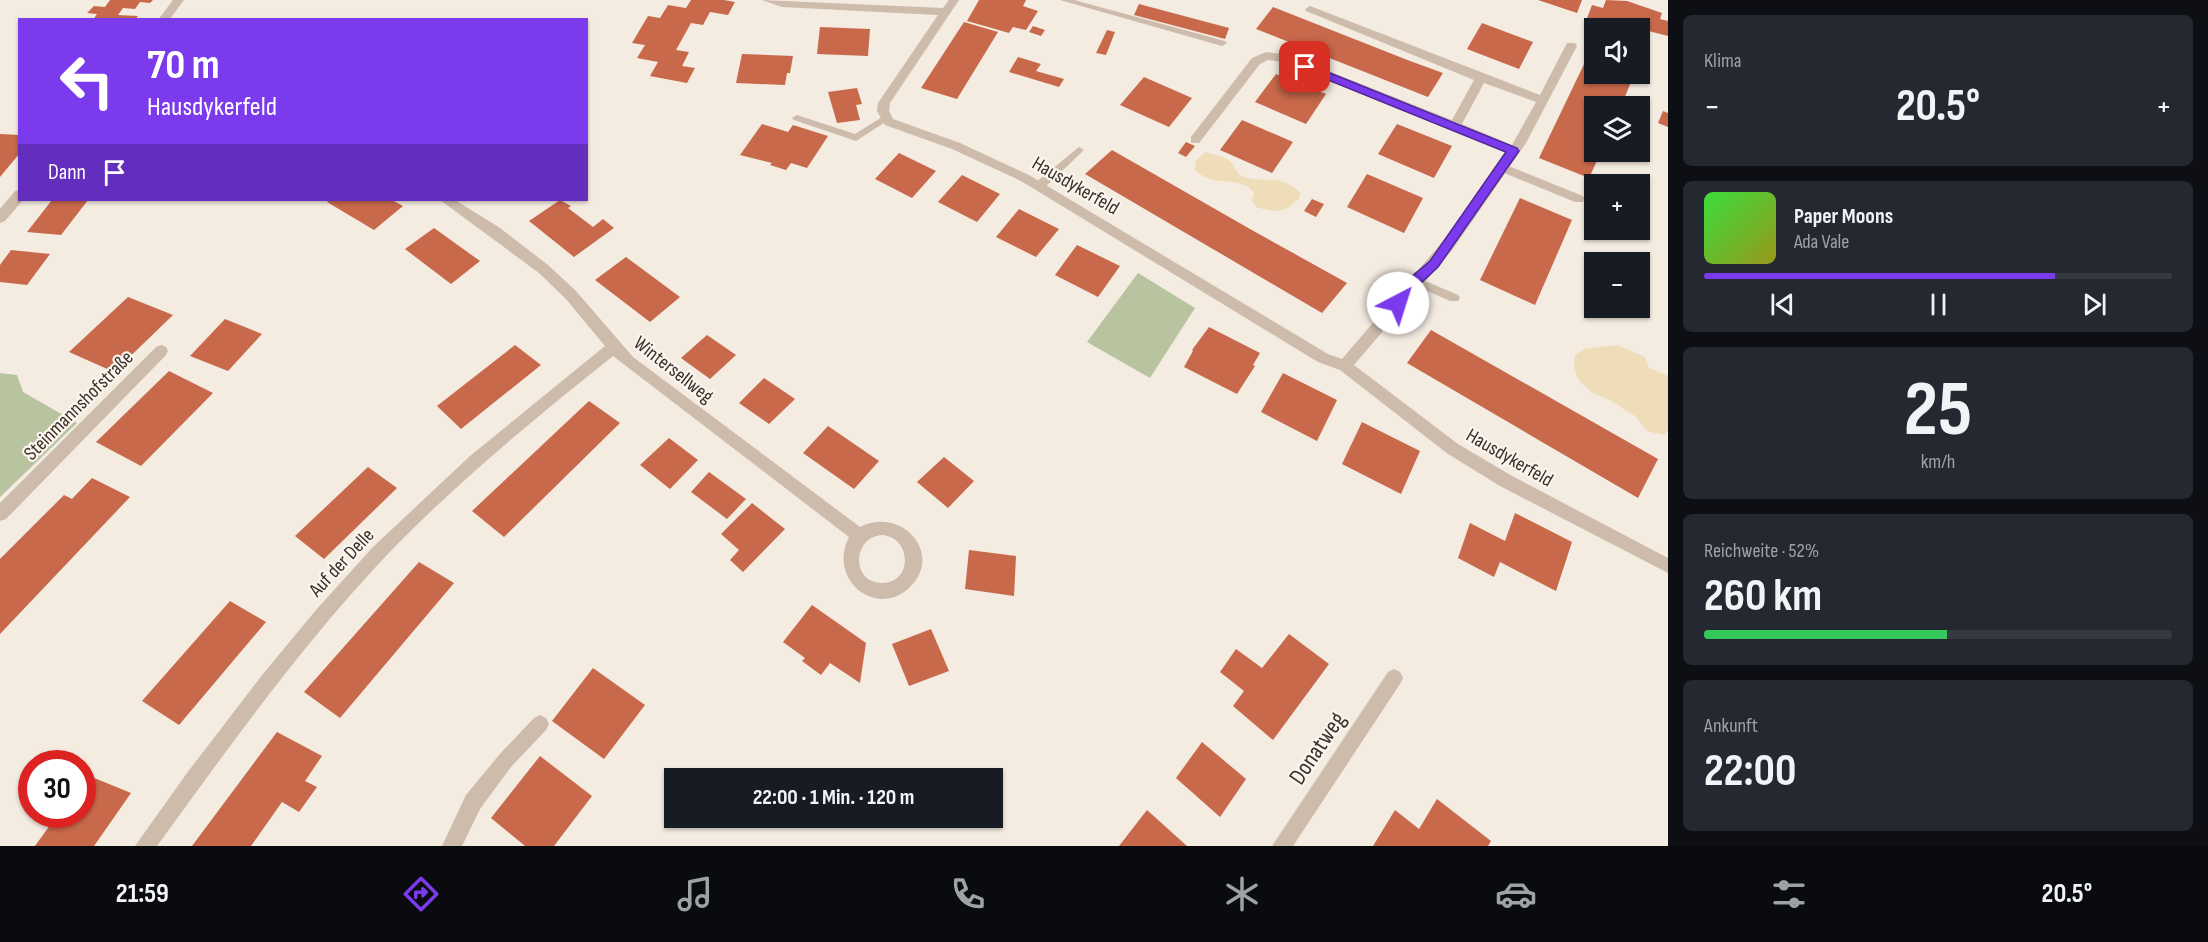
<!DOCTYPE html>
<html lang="de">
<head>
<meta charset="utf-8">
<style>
  body { margin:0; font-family:"Sofia Sans Condensed",sans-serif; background:#242831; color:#f1f3f6; height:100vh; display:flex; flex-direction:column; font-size:22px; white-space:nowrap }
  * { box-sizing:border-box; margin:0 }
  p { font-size:20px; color:#9ea1a6 }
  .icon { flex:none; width:33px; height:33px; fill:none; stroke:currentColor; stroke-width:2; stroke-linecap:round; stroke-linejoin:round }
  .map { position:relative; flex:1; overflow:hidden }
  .panel { display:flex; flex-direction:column; gap:15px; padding:15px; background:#0d0f14; width:540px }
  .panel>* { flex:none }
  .banner { position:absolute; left:18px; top:18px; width:570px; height:183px; border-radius:0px; box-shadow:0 2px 4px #0004; background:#7c3aed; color:#fff; overflow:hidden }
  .controls { position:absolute; left:1584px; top:18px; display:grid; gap:12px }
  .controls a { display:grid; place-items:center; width:66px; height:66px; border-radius:0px; background:#171b24; box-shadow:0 2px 4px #0004; font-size:30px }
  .speed { position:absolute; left:18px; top:750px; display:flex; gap:12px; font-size:30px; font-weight:700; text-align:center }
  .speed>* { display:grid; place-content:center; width:78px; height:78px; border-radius:50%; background:#171b24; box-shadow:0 2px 4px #0004; line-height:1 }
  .speed .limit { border:9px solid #d22; background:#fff; color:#111 }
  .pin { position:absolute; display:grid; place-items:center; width:51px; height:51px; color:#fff; margin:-26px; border-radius:12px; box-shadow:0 3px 9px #0006 }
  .me { position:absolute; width:66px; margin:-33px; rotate:40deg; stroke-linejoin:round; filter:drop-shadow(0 0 4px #0008) }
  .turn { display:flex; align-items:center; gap:21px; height:126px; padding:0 30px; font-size:27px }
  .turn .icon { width:78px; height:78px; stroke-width:2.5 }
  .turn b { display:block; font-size:42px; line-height:51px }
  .then { display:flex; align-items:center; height:57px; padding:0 30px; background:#0003; gap:12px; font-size:22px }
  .big { font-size:45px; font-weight:700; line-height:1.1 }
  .panel .widget { flex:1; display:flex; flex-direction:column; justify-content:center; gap:9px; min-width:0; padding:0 21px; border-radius:9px; background:#242831 }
  .panel .dial { align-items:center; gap:0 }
  .dial b { font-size:78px; line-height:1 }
  .song { display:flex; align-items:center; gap:18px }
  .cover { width:72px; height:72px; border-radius:9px; background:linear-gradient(135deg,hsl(120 70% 55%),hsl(60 70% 35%)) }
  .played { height:6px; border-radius:3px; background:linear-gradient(90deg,#7c3aed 75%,#363941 75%) }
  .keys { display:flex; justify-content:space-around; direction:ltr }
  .heat { display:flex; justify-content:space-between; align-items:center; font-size:33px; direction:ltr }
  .charge { height:9px; border-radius:4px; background:linear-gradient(90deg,#34c759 52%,#363941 0) }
  .trip { position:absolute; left:664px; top:768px; width:339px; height:60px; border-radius:0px; background:#171b24; box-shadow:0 2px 4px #0004; font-weight:700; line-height:60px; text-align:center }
  .tab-bar { display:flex; height:96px; justify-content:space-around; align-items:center; background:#090b0e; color:#9ea1a6 }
  .tab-bar .icon { width:42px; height:42px }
  .tab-bar .current { color:#7c3aed }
  .tab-bar b { font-size:27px; color:#f1f3f6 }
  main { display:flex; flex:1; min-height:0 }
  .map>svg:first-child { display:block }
  .green { fill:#b8c4a0 }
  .sand { fill:#efdcb8 }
  .building { fill:#c8694b }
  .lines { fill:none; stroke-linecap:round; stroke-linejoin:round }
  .service { fill:#cdbbac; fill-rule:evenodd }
  .minor { fill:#cdbbac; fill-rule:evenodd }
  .route { fill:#7c3aed; stroke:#51269a; stroke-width:1.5 }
  .labels { text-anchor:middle; stroke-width:4.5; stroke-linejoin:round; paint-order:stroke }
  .street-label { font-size:20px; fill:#3b302b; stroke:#fbf5ee }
  .near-street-label { font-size:24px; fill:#3b302b; stroke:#fbf5ee }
</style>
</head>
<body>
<main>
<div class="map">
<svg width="1668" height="846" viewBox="0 0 1668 846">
  <rect width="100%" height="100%" fill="#f4ebe1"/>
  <g class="green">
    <path d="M1138,273l57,35 -45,70 -63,-36z"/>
    <path d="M0,373l17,2 6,17 54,31 -77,74z"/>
  </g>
  <g class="sand">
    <path d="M1205,152c8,2 19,4 26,10 5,5 4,11 11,14 23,9 34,-4 58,16v5c-16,17 -23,16 -44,10l-4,-7 2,-7c-12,-16 -30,-8 -46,-15 -5,-1 -9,-5 -13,-8v-8z"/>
    <path d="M1617,345l28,12 4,11 19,8v54l-4,5 -17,-4 -12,-15 -25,-16 -19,-8 -13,-13 -4,-12 1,-12 9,-6z"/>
  </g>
  <g class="building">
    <path d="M110,0h43l-3,3 -10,-1 -5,7 -12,-1 -5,7 20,1 -3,4h-42l4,-6 -10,-1 7,-7 11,1z"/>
    <path d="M691,0h33l11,2 -7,13 -18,-3 -7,13 -12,-2 -15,27 13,2 -7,14 13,2 -8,15 -37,-7 8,-14 -21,-4 8,-13 -13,-2 16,-27 12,2 8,-13 18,3z"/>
    <path d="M979,0h47l-3,6 15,5 -12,19 -13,-3 -4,6 -42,-12z"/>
    <path d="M1538,0h44l-5,13z"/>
    <path d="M1606,0l21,1 35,12 -2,6 8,2v15l-66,-17 -3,6 -13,-4 6,-16 11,3z"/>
    <path d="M1139,4l90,24 -4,11 -91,-24z"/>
    <path d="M1273,7l137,54 33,12 -15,24 -172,-68z"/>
    <path d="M964,22l34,10 -41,67 -36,-11z"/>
    <path d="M1482,23l51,19 -14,27 -52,-20z"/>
    <path d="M1033,26l12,4 -4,6 -12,-4z"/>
    <path d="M820,27l50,2 -2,27 -51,-2z"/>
    <path d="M1107,30l8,2 -9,23 -10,-2z"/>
    <path d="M742,54l51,2 -3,17h-3l-2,12 -49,-2z"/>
    <path d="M1018,57l23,7 -5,7 28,8 -5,8 -50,-15z"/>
    <path d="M1587,58l7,2v14l40,1 -13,31h-27v46h7l-12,26 -50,-20z"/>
    <path d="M1276,74l50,20 -20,30 -51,-22z"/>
    <path d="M1144,77l48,21 -23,29 -49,-22z"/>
    <path d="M857,88l5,16 -6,1 4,15 -23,3 -9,-31z"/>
    <path d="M1663,111l5,2v14l-10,-4z"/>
    <path d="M1242,120l51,22 -21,31 -52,-23z"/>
    <path d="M762,124l26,8 5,-7 35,11 -21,32 -16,-5 -5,7 -16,-5 2,-2 -32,-8z"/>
    <path d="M1397,124l55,22 -18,32 -56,-24z"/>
    <path d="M0,134l20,1v18l-20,24z"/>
    <path d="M1186,142l9,4 -9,11 -8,-4z"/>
    <path d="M1112,150l138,79 97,54 -25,30 -237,-139z"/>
    <path d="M899,153l37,18 -24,27 -37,-19z"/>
    <path d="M1367,174l56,24 -19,35 -57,-26z"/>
    <path d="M962,175l38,19 -23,28 -39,-20z"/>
    <path d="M1520,198l52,22 -37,85 -55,-25z"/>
    <path d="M1312,199l12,5 -8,13 -12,-6z"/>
    <path d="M52,200h36l-27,35 -34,-3z"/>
    <path d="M330,200h62l11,6 -29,24 -47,-28z"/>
    <path d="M560,200l11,6 -3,2 25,19 10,-8 11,9 -40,29 -45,-36z"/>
    <path d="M1019,209l40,20 -23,28 -40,-20z"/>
    <path d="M434,228l46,33 -29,23 -46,-35z"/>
    <path d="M1077,245l43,21 -22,31 -43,-22z"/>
    <path d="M11,250l39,4 -23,31 -27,-3v-17z"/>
    <path d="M626,257l54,40 -30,25 -55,-42z"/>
    <path d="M128,297l45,18 -59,57 -45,-20z"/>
    <path d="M225,319l37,15 -34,37 -38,-15z"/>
    <path d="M1209,327l51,26 -7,12 2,1 -18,28 -53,-27 9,-16 -1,-1z"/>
    <path d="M1431,330l227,129 -20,39 -231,-135z"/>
    <path d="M707,335l29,20 -26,24 -29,-21z"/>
    <path d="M515,345l26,20 -80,64 -24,-23z"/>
    <path d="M169,371l44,22 -72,73 -45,-24z"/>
    <path d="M1283,373l54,27 -20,41 -56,-29z"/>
    <path d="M764,378l31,21 -26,25 -30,-21z"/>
    <path d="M589,401l31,22 -116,114 -32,-26z"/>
    <path d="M1362,422l58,29 -19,43 -59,-30z"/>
    <path d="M828,426l51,35 -25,28 -51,-36z"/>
    <path d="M669,438l29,22 -28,29 -30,-24z"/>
    <path d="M944,457l30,24 -26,27 -31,-26z"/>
    <path d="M368,467l29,21 -73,71 -29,-23z"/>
    <path d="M709,472l37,27 -19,20 -36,-27z"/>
    <path d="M92,478l38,19 -130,137v-75l64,-64 8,4z"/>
    <path d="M752,503l33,26 -42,43 -13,-12 9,-10 -18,-16z"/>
    <path d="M1515,513l57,29 -16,49 -56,-29 -6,15 -36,-19 12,-35 35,18z"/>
    <path d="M969,550l47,6 -2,40 -49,-7z"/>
    <path d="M419,562l35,21 -114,135 -36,-26z"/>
    <path d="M230,601l36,21 -87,103 -37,-24z"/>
    <path d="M812,605l54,38 -6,40 -30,-20 -9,12 -19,-14 3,-3 -22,-16z"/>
    <path d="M931,629l18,42 -40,15 -17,-42z"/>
    <path d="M1289,634l40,30 -56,76 -40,-34 11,-15 -24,-19 16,-23 26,19z"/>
    <path d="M593,668l52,37 -41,54 -52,-38z"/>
    <path d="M277,732l45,24 -17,25 12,6 -18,25 -17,-10 -31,44h-59z"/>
    <path d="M1202,742l44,37 -26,38 -44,-39z"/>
    <path d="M540,756l52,40 -38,50h-29l-34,-28z"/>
    <path d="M87,775l44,18 -37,53h-59l23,-32h24v-33z"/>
    <path d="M1437,799l54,42 -3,5h-115l22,-36 24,19z"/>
    <path d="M1147,810l40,36h-68z"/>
  </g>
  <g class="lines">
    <g class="service">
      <path d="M1060,0h14l151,41 2,2 -5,3z"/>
      <path d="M887,114l5,3 -2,2 -34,22 -62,-21 -2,-2 5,-3 58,19z"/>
      <path d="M1079,147l5,3 -2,2 -39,37h-8v-6z"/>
      <path d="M1501,163l82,33 1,3 -1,3h-8l-78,-32 -1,-3z"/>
      <path d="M1416,277l42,18 2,3 -2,3h-8l-38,-17 -1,-3z"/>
    </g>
    <g class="minor">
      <path d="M173,0h11l-15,20h-11z"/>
      <path d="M762,0l181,8 6,-8h10l-69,103 -1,8 4,8 67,24 69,32 299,179 14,5 101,-118 63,-88 -224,-91 -14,-2 -8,4 -61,79h-8v-6l61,-79 14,-6 22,3 164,65 22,-40 -168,-69 -1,-2 5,-3 230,89 27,-52h8l2,3 -51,97 -73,106 -99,116 104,79 54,32 156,82v15l-168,-87 -52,-32 -108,-84 -22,-8 -297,-181 -69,-32 -67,-24 -8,-14 1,-8 60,-88 -156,-8zM1484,83l52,19 -24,43 -50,-21z"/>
      <path d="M20,190v10h3l-18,21 -5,2v-14l15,-18z"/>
      <path d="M440,200h15l45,28 48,37 28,26 57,66 227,170c42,-21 84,27 50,60 -34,33 -83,-8 -61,-50l-236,-181c-79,63 -158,128 -228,201 -84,89 -156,190 -228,289h-22l52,-73 76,-99 53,-64 57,-63 97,-91 135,-110 -39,-47 -27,-26zM882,535c30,2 31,48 0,48 -31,0 -30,-46 0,-48z"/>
      <path d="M161,345l5,2 2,4 -2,4 -160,164 -6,2v-18l156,-156z"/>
      <path d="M1394,669l6,3 3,6 -3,6 -107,162h-21l116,-174z"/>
      <path d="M540,715l6,3 3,6 -3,6 -35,37 -31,42 -18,37h-20l24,-51 33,-40 35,-37z"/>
    </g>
  </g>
  <path class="route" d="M1305,63l212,85 2,3 -81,116 -18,17 -18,22h-9l-2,-3 2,-4 18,-22 19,-16 76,-109 -205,-83 -1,-2z"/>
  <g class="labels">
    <g class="street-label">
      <text transform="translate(1076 185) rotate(30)" y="7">Hausdykerfeld</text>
      <text transform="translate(674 369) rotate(38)" y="7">Wintersellweg</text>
      <text transform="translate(78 405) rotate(-45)" y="7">Steinmannshofstraße</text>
      <text transform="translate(1510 457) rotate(30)" y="7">Hausdykerfeld</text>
      <text transform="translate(341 562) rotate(-47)" y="7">Auf der Delle</text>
    </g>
    <g class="near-street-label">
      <text transform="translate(1317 748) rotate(-56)" y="8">Donatweg</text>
    </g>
  </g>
</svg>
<div class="controls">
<a><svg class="icon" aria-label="sound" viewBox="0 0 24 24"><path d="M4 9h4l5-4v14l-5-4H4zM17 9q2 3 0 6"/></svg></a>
<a><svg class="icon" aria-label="layers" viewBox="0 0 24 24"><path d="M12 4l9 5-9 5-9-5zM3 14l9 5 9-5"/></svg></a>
<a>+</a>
<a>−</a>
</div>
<div class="speed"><div class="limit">30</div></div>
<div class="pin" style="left:1305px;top:67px;background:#d93025"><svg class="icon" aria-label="arrive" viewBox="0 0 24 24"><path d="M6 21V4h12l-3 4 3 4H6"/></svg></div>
<svg class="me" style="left:1398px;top:303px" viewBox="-20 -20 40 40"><circle r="19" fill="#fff"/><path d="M0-13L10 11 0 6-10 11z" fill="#7c3aed"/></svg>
<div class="trip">22:00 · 1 Min. · 120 m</div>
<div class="banner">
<div class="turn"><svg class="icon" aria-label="left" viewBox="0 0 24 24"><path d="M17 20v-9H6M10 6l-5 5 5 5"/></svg><div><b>70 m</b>Hausdykerfeld</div></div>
<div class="then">Dann<svg class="icon" aria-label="arrive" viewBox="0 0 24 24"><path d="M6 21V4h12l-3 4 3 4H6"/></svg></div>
</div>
</div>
<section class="panel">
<div class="widget"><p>Klima</p>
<div class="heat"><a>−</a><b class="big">20.5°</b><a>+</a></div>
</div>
<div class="widget">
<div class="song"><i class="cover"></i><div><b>Paper Moons</b><p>Ada Vale</p></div></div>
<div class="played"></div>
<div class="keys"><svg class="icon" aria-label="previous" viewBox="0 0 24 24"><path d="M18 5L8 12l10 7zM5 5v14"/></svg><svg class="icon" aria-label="pause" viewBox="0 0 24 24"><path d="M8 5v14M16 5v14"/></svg><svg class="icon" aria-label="next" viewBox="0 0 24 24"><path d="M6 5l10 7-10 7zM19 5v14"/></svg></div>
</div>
<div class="widget dial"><b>25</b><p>km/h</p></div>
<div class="widget"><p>Reichweite · 52%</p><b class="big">260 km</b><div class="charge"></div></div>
<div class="widget"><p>Ankunft</p><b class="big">22:00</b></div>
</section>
</main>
<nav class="tab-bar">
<b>21:59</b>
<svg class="icon current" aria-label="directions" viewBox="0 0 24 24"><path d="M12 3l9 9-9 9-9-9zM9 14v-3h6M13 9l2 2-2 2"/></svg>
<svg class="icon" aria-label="music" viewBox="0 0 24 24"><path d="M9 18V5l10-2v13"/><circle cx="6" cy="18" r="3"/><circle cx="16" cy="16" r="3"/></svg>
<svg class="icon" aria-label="phone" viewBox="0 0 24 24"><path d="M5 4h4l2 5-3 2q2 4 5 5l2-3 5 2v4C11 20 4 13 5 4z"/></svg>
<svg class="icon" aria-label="climate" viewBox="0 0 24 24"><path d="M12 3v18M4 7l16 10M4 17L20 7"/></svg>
<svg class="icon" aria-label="car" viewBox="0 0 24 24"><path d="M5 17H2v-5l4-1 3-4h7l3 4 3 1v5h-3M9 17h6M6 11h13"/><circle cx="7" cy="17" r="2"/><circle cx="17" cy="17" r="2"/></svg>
<svg class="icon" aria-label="filters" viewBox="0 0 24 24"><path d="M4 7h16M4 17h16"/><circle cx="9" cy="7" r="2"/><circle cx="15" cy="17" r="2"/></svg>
<b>20.5°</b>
</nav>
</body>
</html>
